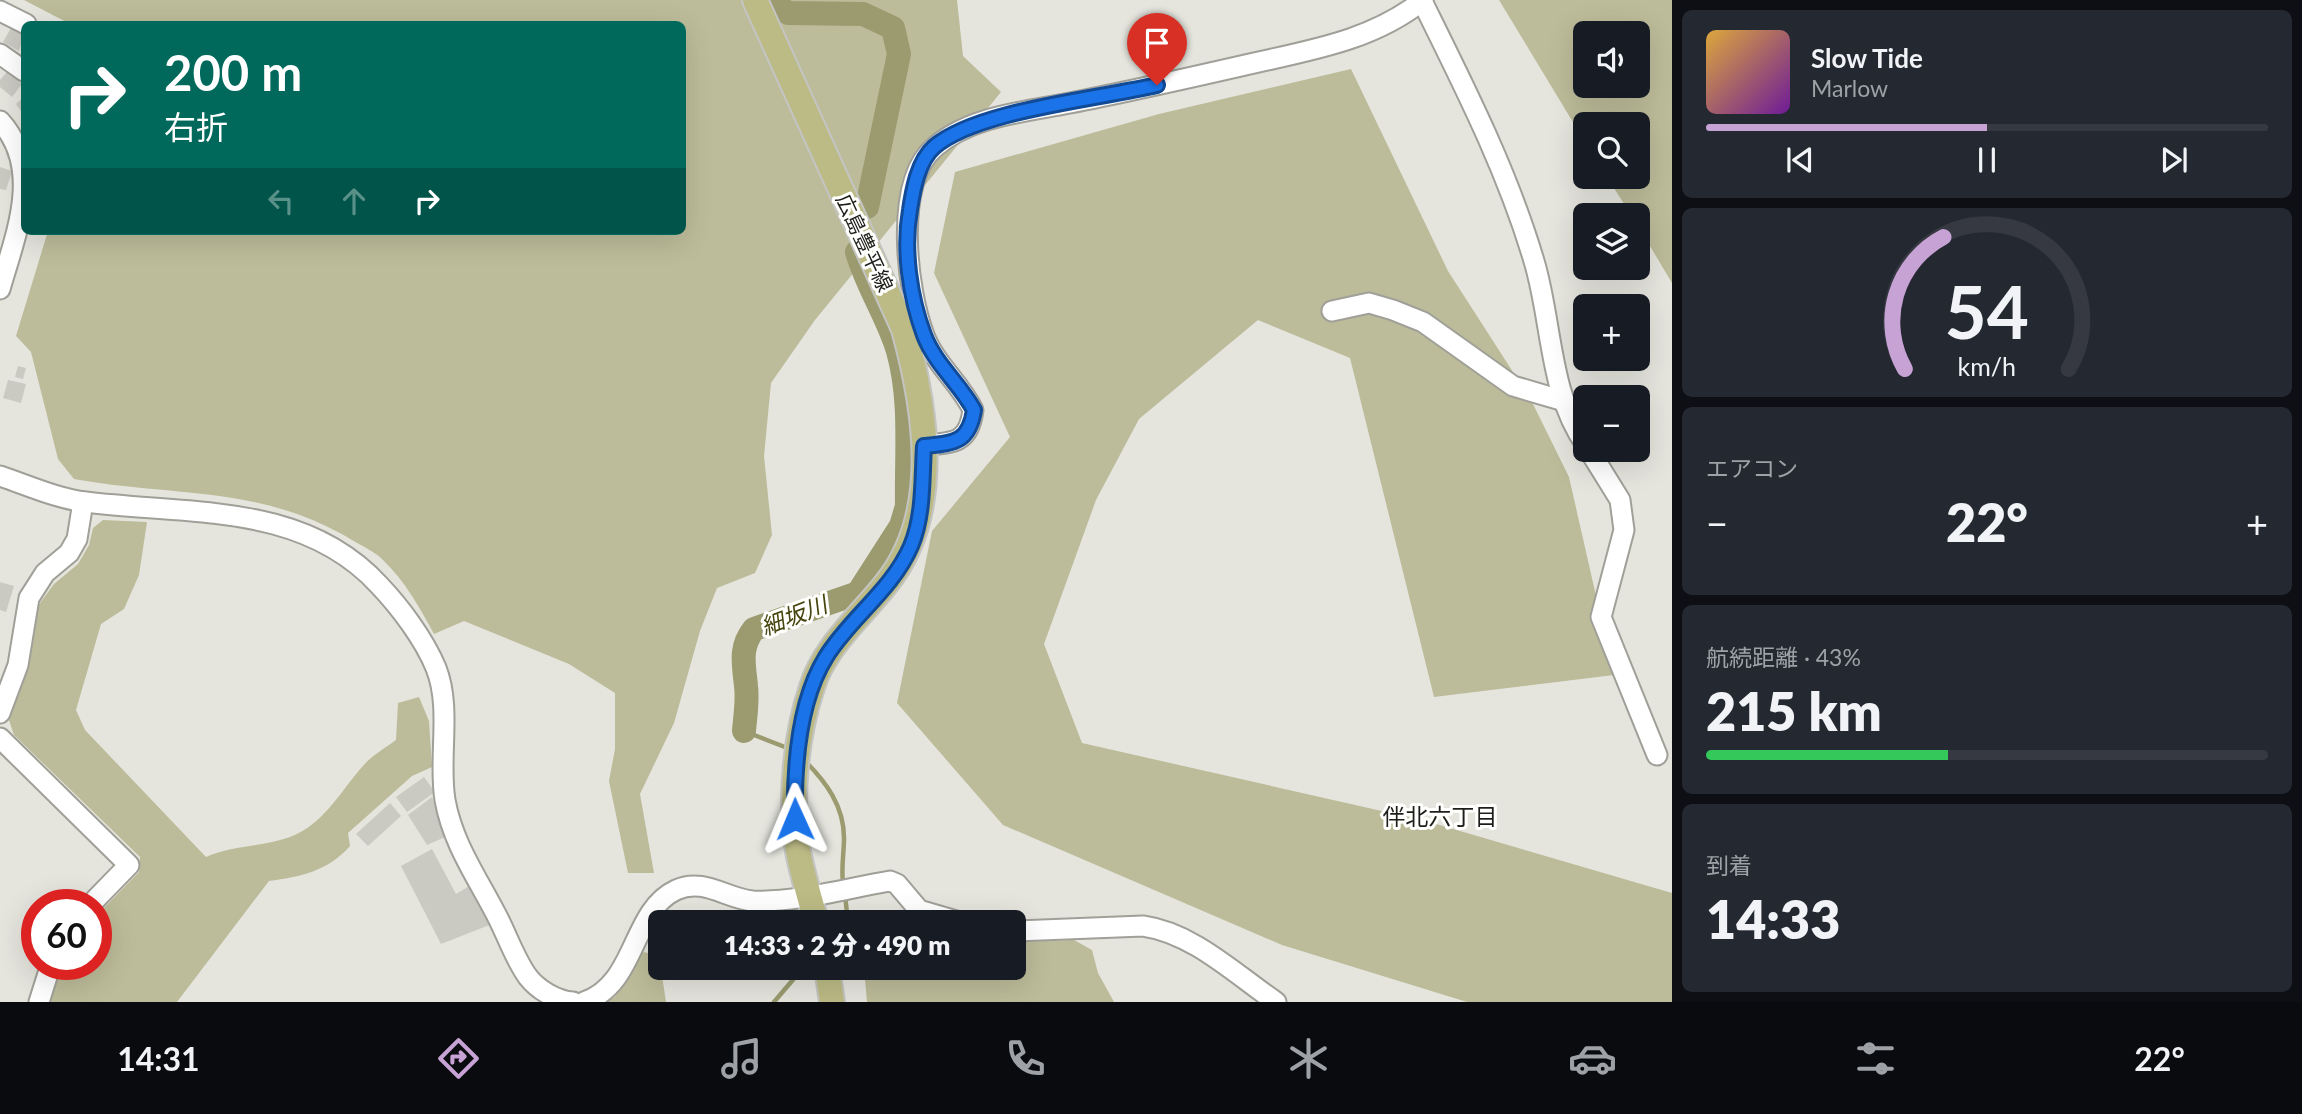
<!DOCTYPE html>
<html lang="ja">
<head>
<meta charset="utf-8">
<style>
  body { margin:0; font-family:Lato,"Noto Sans JP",sans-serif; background:#242831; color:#f1f3f6; height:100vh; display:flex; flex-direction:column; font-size:26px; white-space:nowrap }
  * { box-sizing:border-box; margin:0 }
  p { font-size:23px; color:#9ea1a6 }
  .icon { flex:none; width:38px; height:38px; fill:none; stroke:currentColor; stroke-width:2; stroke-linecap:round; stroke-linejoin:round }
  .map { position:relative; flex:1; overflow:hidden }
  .drawer { display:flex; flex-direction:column; gap:10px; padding:10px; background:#0d0f14; width:630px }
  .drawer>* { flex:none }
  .top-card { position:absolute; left:21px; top:21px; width:665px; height:214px; border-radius:10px; box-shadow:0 7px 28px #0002; background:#00695c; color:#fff; overflow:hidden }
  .tools { position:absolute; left:1573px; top:21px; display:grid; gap:14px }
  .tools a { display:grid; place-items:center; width:77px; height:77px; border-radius:10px; background:#171b24; box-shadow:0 7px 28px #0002; font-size:35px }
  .speed { position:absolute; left:21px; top:889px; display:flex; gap:14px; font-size:35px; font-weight:700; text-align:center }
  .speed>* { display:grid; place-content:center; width:91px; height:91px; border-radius:50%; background:#171b24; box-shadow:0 7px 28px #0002; line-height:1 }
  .speed .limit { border:10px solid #d22; background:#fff; color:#111 }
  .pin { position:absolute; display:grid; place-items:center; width:60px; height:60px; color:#fff; margin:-72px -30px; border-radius:50% 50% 50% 0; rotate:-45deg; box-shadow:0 0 7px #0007 }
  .pin .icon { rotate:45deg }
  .me { position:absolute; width:77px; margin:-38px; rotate:359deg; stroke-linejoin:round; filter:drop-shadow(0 0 5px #0008) }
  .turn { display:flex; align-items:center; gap:24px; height:147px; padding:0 28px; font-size:32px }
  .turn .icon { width:91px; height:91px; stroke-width:2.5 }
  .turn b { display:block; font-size:49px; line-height:60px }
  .lanes { display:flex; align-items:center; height:66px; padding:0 28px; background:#0003; justify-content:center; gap:35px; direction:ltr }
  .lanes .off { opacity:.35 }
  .big { font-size:52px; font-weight:800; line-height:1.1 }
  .drawer .tile { flex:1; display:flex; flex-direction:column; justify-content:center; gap:10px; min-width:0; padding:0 24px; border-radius:10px; background:#242831 }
  .drawer .dial { align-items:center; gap:0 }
  .dial svg { height:182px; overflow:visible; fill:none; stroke:#363941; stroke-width:7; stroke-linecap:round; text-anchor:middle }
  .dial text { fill:#f1f3f6; stroke:none }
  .song { display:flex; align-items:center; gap:21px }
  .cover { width:84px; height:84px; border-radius:10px; background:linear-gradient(135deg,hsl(40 70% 55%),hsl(280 70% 35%)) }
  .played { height:7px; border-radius:4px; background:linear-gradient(90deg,#c7a2d5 50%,#363941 50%) }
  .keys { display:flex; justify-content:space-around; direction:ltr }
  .heat { display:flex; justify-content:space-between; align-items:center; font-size:38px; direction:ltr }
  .charge { height:10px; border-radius:5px; background:linear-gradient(90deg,#34c759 43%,#363941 0) }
  .trip { position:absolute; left:648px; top:910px; width:378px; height:70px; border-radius:10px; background:#171b24; box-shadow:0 7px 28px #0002; font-weight:800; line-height:70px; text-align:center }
  .dock { display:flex; height:112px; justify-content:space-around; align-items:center; background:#090b0e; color:#9ea1a6 }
  .dock .icon { width:49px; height:49px }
  .dock .on { color:#c7a2d5 }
  .dock b { font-size:32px; color:#f1f3f6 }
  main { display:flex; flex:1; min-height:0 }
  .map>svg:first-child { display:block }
  .green { fill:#bcbc9a; fill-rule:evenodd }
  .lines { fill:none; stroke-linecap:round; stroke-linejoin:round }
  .stream { stroke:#9b9b6f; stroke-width:4.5 }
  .river { stroke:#9b9b6f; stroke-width:24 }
  .building { fill:#cacac3 }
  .minor-casing { stroke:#a0a099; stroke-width:23 }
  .major-casing { stroke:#c4c4c3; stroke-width:28 }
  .minor { stroke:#fff; stroke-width:19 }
  .major { stroke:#bcbb85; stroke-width:24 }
  .route-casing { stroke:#114b97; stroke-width:18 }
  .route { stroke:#1a73e8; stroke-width:12 }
  .labels { text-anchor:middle; stroke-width:6; stroke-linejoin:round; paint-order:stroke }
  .street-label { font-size:21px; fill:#1d1d1a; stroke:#fffffe }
  .water-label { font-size:23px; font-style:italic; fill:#47450e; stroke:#fffffe }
  .neighbourhood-label { font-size:23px; fill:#1d1d1a; stroke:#fffffe }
</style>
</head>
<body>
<main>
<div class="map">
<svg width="1672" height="1002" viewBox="0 0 1672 1002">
  <rect width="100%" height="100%" fill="#e5e5de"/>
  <g class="green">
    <path d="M24,0h933l6,56 38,36 -186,228 -44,63 -7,73 8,79 -17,38 -38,15 -17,43 -26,92 -34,71 14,79h-26l-19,-92 6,-32v-56l-46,-29 -105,-43 -30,13c-14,-26 -29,-53 -51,-74 -8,-8 -21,-14 -31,-20 -91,-55 -179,-43 -278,-61l-16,-20 -27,-107 -15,-16 32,-105h634v-207h-612z"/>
    <path d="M1499,0h173v283l-34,-57v-11h-7l-24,-38h31v-53h-52l-1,18zM1586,33h52v53h-52z"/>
    <path d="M1351,69l97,202 83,129 38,77 45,198 -180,22 -84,-339 -92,-38 -119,99 -43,81 -52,144 38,99 344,78 246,72v109h-205l-185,-57 -279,-120 -106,-122 35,-172 78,-94 -76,-164 21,-101 204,-58z"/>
    <path d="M103,520l44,2 -8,53 -15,34 -23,15 -25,86 9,20 121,127c27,-12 57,-10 84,-20 33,-12 50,-45 72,-70 9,-11 23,-19 34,-27l2,-37 21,-6 10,24 3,46 -20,9 -64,57 2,13c-22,25 -50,31 -81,35l-92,121h-129l11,-38h37v-48l43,-44 1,-15 -126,-122 -5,-15 20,-56 8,-57 17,-23 24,-20 11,-19 4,-17z"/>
    <path d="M1074,940l18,10 6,23 16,29h-247l-3,-34h149v-26z"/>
    <path d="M643,952l11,2 7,15 5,33h-61l10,-5z"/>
  </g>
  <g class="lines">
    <g class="stream">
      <path d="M744,731l46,18"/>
      <path d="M805,761c21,21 39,45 39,77 0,15 -3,30 -1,45"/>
      <path d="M845,895l3,27"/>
      <path d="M774,1002l29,-34"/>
    </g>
    <g class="river">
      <path d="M768,0l20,13 75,1 30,14 6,26 -32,153"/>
      <path d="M744,731c1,-14 4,-30 2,-45 -2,-22 -7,-38 8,-57l104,-36 43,-67 6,-20c-1,-51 5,-105 -9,-155 -10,-34 -31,-64 -41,-99"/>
    </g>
  </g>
  <g class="building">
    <path d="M11,28l13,7 -5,16 -16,-9z"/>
    <path d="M7,72l15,12 -10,13 -12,-10v-7z"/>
    <path d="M24,97v18l-8,-11z"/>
    <path d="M0,167l12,4 -6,19 -6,-1z"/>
    <path d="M18,366l8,2 -3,11 -8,-2z"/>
    <path d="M8,380l18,4 -5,19 -18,-5z"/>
    <path d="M0,582l14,4 -8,26 -6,-2z"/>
    <path d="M424,777l11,15 -28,20 -11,-15z"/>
    <path d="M432,797l13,40 -18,8 -19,-30z"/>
    <path d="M390,803l11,13 -33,30 -12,-12z"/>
    <path d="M432,849l24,45 15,-9 21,39 -51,20 -40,-78z"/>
    <path d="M751,968h25l1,6 -23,5z"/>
  </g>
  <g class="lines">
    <defs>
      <g id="minor">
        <path d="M1422,1c42,85 85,169 112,260 18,59 15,133 52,184"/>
        <path d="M0,11l26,13"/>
        <path d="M0,54l24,17"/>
        <path d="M0,121c44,48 15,115 0,168"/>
        <path d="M1332,311l37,-8 24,7 30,12 90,64 51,15"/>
        <path d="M924,445c30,-2 45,-2 49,-35 -13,-27 -38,-46 -49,-75 -17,-44 -31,-154 11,-188 36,-31 89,-35 135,-44 57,-11 114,-24 171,-37 64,-15 130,-24 182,-66"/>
        <path d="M1589,450l31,50 4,30 -23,87 56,138"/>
        <path d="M0,476c27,9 58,23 86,26 102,13 217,0 293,83 21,22 45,54 57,83 16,40 2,90 9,132 8,45 34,80 54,120 9,18 17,41 29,57 10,13 29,24 45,25"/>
        <path d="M0,713l18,-48 11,-67 16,-25 24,-20 8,-14 6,-37"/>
        <path d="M0,738l129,127 -39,40"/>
        <path d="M1013,931l130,-5c50,7 92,48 133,76"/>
        <path d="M39,1002l12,-38"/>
        <path d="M584,1002c53,-18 47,-91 92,-112 27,-13 51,9 77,11 41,2 95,-13 137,-20l7,3 22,26 41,12"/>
      </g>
      <g id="major">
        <path d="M755,0l149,329c22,80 39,185 -18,255 -25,32 -62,63 -74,103 -16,48 -22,108 -15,158 4,26 13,52 19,77"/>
        <path d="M827,968l5,34"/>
      </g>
    </defs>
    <use href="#minor" class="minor-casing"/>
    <use href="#major" class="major-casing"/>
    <use href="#minor" class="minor"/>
    <use href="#major" class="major"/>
  </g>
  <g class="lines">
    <defs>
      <path id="route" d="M795,819c-1,-51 3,-117 31,-162 24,-39 66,-67 85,-111 13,-31 11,-67 13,-100 30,-3 45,-3 50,-36 -14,-26 -39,-46 -50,-75 -14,-38 -21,-85 -14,-125 3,-20 8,-49 24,-63 43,-37 164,-48 223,-62"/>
    </defs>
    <use href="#route" class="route-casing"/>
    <use href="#route" class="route"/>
  </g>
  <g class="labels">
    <g class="street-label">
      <text transform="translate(864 243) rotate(65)" y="7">広島豊平線</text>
    </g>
    <g class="water-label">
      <text transform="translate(794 616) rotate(-21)" y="8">細坂川</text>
    </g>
    <g class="neighbourhood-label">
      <text x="1440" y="825">伴北六丁目</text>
    </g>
  </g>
</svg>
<div class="tools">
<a><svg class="icon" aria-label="sound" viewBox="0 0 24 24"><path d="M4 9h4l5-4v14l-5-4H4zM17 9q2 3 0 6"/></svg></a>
<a><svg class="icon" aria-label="search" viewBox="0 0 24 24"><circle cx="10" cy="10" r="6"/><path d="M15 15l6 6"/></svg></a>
<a><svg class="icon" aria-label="layers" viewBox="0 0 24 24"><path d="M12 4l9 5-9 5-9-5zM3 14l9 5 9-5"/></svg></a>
<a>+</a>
<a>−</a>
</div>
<div class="speed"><div class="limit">60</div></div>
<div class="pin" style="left:1157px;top:85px;background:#d93025"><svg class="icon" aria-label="arrive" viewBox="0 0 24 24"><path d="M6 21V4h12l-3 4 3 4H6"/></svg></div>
<svg class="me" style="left:795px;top:819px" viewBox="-20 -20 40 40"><path d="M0-17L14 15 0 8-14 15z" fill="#1a73e8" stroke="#fff" stroke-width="4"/></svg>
<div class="trip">14:33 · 2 分 · 490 m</div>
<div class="top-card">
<div class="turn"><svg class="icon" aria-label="right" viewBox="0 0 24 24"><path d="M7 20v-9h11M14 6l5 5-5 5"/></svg><div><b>200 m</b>右折</div></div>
<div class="lanes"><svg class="icon off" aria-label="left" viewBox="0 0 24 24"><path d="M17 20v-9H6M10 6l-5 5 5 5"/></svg><svg class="icon off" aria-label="ahead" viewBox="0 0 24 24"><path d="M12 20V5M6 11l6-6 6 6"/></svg><svg class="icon" aria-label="right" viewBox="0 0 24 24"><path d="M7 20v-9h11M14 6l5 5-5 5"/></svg></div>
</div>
</div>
<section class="drawer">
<div class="tile">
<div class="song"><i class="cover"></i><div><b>Slow Tide</b><p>Marlow</p></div></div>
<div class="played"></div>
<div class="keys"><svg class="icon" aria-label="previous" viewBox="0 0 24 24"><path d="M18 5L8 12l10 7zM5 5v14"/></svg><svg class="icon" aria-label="pause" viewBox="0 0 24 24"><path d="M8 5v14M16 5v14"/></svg><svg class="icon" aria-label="next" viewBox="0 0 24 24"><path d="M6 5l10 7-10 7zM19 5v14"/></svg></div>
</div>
<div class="tile dial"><svg viewBox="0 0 100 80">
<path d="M14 69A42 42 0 1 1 86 69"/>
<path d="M14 69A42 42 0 0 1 31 11" stroke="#c7a2d5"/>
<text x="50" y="56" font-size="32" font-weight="700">54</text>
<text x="50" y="72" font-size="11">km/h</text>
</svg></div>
<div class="tile"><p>エアコン</p>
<div class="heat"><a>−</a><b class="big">22°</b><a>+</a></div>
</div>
<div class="tile"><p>航続距離 · 43%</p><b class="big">215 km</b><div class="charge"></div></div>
<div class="tile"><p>到着</p><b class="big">14:33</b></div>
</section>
</main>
<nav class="dock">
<b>14:31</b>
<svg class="icon on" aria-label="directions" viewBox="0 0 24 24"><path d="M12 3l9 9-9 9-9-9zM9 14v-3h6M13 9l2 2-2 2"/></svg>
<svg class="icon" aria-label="music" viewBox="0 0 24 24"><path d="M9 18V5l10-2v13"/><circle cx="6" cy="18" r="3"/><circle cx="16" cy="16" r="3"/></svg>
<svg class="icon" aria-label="phone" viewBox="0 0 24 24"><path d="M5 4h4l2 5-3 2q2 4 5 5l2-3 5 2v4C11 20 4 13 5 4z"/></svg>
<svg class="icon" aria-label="climate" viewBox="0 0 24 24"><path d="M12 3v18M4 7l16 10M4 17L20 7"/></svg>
<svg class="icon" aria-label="car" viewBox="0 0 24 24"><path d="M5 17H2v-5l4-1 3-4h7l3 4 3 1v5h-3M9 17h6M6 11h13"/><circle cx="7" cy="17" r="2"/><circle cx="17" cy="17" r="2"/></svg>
<svg class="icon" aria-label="filters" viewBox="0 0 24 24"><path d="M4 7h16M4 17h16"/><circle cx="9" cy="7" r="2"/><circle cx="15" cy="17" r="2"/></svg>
<b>22°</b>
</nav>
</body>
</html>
